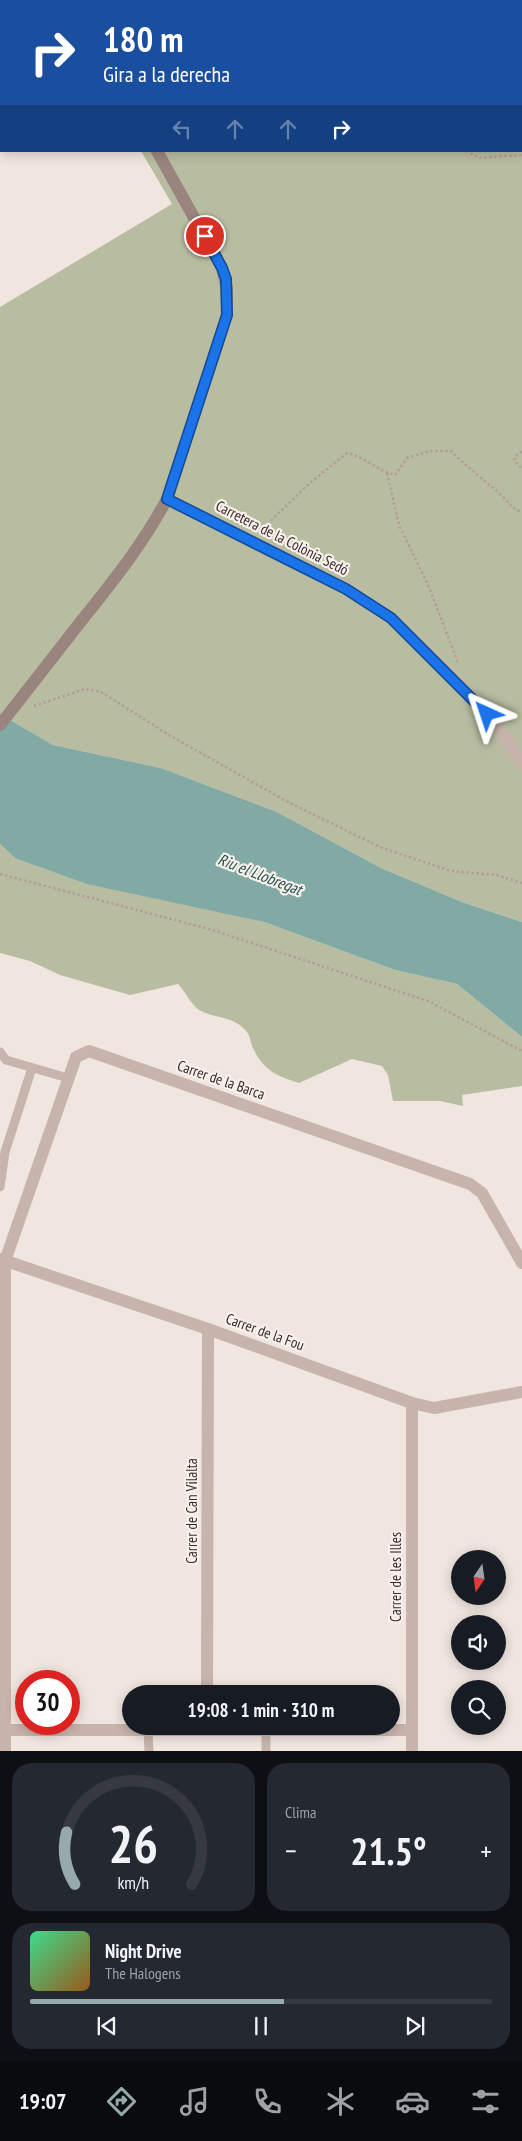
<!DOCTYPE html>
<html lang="es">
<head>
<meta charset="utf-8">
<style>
  body { margin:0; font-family:"PT Sans Narrow",sans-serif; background:#242831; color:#f1f3f6; height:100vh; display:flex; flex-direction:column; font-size:19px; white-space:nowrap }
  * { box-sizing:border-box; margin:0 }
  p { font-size:16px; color:#9ea1a6 }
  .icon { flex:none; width:28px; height:28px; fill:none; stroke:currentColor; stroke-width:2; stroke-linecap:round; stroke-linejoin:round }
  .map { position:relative; height:1751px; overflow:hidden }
  .side { display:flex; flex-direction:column; gap:12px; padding:12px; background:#0d0f14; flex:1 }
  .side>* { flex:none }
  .guide { position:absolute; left:0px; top:0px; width:522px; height:152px; box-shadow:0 2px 12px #0003; background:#1a4fa0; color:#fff; overflow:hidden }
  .needle { width:32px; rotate:193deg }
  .tools { position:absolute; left:451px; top:1550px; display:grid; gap:10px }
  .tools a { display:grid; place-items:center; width:55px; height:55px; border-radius:50%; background:#171b24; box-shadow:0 2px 12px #0003; font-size:25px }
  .speed { position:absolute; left:15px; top:1670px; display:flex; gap:10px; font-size:25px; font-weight:700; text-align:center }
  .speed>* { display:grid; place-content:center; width:65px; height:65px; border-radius:50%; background:#171b24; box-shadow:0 2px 12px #0003; line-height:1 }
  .speed .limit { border:8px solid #d22; background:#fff; color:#111 }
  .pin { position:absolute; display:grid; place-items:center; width:42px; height:42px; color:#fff; margin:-21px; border:2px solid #fff; border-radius:50%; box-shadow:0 1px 5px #0007 }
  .me { position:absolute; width:55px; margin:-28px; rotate:318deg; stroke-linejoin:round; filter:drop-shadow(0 0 4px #0008) }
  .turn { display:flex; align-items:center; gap:18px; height:105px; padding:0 20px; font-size:22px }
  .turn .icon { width:65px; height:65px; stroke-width:2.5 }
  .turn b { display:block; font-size:35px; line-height:42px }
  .lanes { display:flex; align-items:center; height:48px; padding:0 20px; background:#0003; justify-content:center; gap:25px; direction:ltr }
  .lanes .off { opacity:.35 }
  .big { font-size:38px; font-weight:700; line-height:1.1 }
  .side .card { flex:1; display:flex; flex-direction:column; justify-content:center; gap:8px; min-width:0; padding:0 18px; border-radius:20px; background:#242831 }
  .side .dial { align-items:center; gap:0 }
  .dial svg { height:130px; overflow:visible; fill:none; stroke:#363941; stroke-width:7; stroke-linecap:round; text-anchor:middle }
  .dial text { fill:#f1f3f6; stroke:none }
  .song { display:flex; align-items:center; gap:15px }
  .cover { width:60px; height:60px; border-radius:8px; background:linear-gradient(135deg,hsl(150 70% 55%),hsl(30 70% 35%)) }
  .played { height:5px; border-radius:2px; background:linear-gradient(90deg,#95abab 55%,#363941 55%) }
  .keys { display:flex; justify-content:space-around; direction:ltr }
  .heat { display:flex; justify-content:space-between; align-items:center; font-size:28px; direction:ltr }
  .side .tiles { flex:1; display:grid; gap:12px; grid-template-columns:1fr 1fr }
  .card:last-child { grid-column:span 2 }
  .trip { position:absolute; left:122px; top:1685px; width:278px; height:50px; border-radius:25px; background:#171b24; box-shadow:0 2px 12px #0003; font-weight:700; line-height:50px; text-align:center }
  .tab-bar { display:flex; height:80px; justify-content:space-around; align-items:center; background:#090b0e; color:#9ea1a6 }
  .tab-bar .icon { width:35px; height:35px }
  .tab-bar .on { color:#95abab }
  .tab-bar b { font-size:22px; color:#f1f3f6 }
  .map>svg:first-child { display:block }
  .green { fill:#b8bda1 }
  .water { fill:#81aaa5 }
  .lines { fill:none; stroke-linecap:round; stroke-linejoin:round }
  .path { stroke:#b29e97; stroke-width:2.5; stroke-dasharray:2.5 2.5; stroke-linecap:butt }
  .service { stroke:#c7b4ac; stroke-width:9 }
  .minor { stroke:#c7b4ac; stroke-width:12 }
  .secondary { stroke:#9a847e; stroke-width:12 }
  .secondary-bridge { stroke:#9a847e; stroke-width:12 }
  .route-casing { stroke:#114b97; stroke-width:12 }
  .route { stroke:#1a73e8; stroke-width:9 }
  .labels { text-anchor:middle; stroke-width:4.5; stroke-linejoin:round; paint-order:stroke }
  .street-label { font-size:15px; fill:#362c2a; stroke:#f8f0eb }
  .water-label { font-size:16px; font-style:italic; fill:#24524f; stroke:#f8f0eb }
</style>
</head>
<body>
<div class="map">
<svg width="522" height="1751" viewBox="0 0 522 1751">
  <rect width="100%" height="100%" fill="#f0e5df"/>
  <g class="green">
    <path d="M48,0h474v922l-60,-20 -81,-34 -104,-56 -116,-44 -108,-23 -53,-31v-407l172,-103 -31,-53h380v-150z"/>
    <path d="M0,844l15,14 249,64 131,48 62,14 65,53v49l-60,9 1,11 -23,-5h-47l-5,-26 -6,-9 -30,-7 -53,24c-21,-7 -34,-11 -45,-33 -5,-9 -2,-15 -12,-23 -11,-10 -25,-9 -39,-15 -12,-5 -16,-19 -25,-28l-48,11 -70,-20 -30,-14 -30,-8z"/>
  </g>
  <path class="water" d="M0,714l53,31 108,23 116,44 104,56 81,34 60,20v115l-65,-53 -62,-14 -131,-48 -177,-38 -72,-26 -15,-14z"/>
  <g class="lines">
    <g class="path">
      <path d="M42,0l1,1"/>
      <path d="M123,0l1,1"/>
      <path d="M136,0l6,1"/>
      <path d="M130,1v-1"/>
      <path d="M466,151l13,7 43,-3"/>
      <path d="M522,452l-4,1 -4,7 8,9"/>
      <path d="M387,473l12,52 30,62 29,76"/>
      <path d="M260,531l50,-48 37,-30c18,4 31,18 48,22l12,-17 23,-7h21c16,16 33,29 50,44 8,7 11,14 21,17"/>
      <path d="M34,706l51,-17 16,3 68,43 117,66 96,47 69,23 45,4 26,8"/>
      <path d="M0,874l209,55 219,72 94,50"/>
    </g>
    <g class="service">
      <path d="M0,1052l6,8 62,18"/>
      <path d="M0,1187l5,-35 27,-84"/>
      <path d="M148,1730l1,21"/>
      <path d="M266,1730v21"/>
    </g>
    <g class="minor">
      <path d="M167,499l179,90 45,29 84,82 24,28 23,36"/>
      <path d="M0,1259l208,70 204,74 22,5 88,-16"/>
      <path d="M207,1694l1,-365"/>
      <path d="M5,1730h407"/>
      <path d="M5,1751v-490l71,-204 13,-6 381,133 12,9 40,70"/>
      <path d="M412,1751v-348"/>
    </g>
    <g class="secondary">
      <path d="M64,0l1,1"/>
      <path d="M68,638c35,-45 72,-88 99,-139l60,-184v-26l-5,-21 -65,-117"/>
    </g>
    <path class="secondary-bridge" d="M0,725l68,-87"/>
  </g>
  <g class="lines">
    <defs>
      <path id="route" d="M205,236l17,32 4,11 1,36 -60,184 179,90 45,29 96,96"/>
    </defs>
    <use href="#route" class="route-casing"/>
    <use href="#route" class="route"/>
  </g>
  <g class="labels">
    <g class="street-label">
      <text transform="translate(282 538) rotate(27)" y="5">Carretera de la Colònia Sedó</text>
      <text transform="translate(221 1080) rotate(19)" y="5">Carrer de la Barca</text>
      <text transform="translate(265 1332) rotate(20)" y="5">Carrer de la Fou</text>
      <text transform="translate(192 1511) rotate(-90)" y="5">Carrer de Can Vilalta</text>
      <text transform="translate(396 1577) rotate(-90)" y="5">Carrer de les Illes</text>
    </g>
    <g class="water-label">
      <text transform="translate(260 874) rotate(21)" y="6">Riu el Llobregat</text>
    </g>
  </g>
</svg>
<div class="tools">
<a><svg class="needle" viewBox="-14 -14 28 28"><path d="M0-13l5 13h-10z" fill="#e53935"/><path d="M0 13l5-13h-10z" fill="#9ea1a6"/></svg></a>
<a><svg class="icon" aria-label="sound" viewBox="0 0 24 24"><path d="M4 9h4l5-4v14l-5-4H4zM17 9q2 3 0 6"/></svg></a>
<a><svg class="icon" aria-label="search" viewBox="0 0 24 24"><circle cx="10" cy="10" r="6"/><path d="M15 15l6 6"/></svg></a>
</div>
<div class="speed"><div class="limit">30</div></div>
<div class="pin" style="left:205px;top:236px;background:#d93025"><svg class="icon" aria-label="arrive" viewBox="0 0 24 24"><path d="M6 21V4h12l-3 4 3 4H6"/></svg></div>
<svg class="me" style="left:487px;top:714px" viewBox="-20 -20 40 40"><path d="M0-17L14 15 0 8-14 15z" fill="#1a73e8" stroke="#fff" stroke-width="4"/></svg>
<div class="trip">19:08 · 1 min · 310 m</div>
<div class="guide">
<div class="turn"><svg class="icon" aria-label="right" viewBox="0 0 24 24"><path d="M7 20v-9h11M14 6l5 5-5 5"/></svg><div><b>180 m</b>Gira a la derecha</div></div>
<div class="lanes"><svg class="icon off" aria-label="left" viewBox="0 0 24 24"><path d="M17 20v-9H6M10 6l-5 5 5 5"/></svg><svg class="icon off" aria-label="ahead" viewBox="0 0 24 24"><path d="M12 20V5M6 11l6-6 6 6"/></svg><svg class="icon off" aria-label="ahead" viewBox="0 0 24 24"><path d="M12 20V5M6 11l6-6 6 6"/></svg><svg class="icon" aria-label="right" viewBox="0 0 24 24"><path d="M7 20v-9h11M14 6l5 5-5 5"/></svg></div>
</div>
</div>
<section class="side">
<div class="tiles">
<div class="card dial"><svg viewBox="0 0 100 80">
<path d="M14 69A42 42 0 1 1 86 69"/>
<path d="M14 69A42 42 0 0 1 9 37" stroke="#95abab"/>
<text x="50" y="56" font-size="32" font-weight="700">26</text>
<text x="50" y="72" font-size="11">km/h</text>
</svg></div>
<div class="card"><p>Clima</p>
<div class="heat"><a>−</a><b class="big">21.5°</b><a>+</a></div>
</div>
<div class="card">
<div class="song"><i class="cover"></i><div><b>Night Drive</b><p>The Halogens</p></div></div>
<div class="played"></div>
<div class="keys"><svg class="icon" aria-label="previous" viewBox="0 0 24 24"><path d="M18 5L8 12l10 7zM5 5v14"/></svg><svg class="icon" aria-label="pause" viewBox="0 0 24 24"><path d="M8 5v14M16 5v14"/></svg><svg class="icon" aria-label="next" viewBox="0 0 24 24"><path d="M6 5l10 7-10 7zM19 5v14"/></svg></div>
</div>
</div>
</section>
<nav class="tab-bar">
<b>19:07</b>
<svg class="icon on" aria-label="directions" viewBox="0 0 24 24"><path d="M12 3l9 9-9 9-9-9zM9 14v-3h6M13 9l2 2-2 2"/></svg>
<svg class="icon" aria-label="music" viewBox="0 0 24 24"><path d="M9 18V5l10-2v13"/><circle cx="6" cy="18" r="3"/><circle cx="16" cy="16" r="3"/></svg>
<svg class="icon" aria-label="phone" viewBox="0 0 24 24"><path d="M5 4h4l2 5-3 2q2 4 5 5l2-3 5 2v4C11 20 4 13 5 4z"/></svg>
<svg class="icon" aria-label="climate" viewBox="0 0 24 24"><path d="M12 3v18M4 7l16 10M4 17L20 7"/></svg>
<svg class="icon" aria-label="car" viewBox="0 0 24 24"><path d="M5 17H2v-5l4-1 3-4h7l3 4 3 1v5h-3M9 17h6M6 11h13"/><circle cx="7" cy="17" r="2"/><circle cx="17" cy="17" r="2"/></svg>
<svg class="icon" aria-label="filters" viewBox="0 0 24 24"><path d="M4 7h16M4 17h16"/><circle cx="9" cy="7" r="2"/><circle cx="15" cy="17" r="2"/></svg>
</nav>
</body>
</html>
